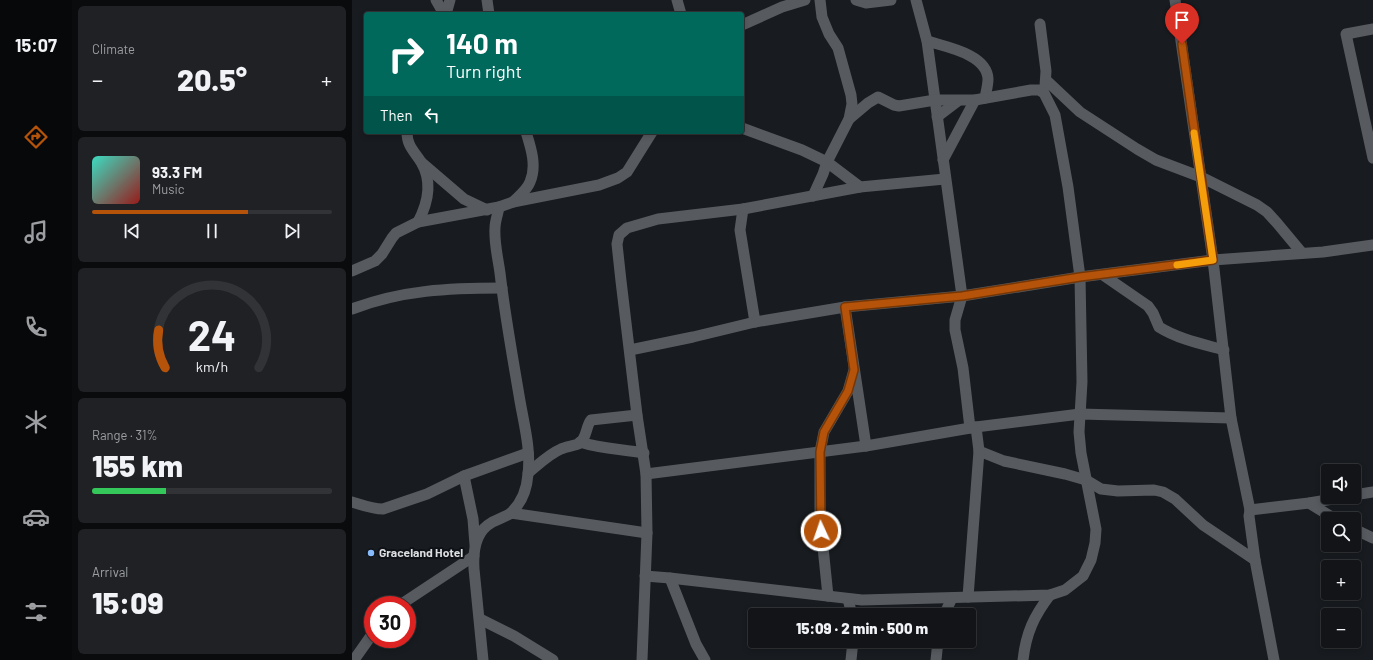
<!DOCTYPE html>
<html lang="en">
<head>
<meta charset="utf-8">
<style>
  body { margin:0; font-family:Barlow,sans-serif; background:#1f2124; color:#f1f3f6; height:100vh; display:flex; flex-direction:column; font-size:15px; white-space:nowrap }
  * { box-sizing:border-box; margin:0 }
  p { font-size:13px; color:#9c9ea1 }
  .icon { flex:none; width:22px; height:22px; fill:none; stroke:currentColor; stroke-width:2; stroke-linecap:round; stroke-linejoin:round }
  .map { position:relative; flex:1; overflow:hidden }
  .side { display:flex; flex-direction:column; gap:6px; padding:6px; background:#0a0b0d; width:280px }
  .side>* { flex:none }
  .guide { position:absolute; left:12px; top:12px; width:380px; height:122px; border-radius:4px; box-shadow:0 2px 6px #0003,0 0 0 1px #313336; background:#00695c; color:#fff; overflow:hidden }
  .buttons { position:absolute; left:969px; top:464px; display:grid; gap:8px }
  .buttons a { display:grid; place-items:center; width:40px; height:40px; border-radius:4px; background:#121417; box-shadow:0 2px 6px #0003,0 0 0 1px #313336; font-size:20px }
  .speed { position:absolute; left:12px; top:596px; display:flex; gap:8px; font-size:20px; font-weight:700; text-align:center }
  .speed>* { display:grid; place-content:center; width:52px; height:52px; border-radius:50%; background:#121417; box-shadow:0 2px 6px #0003,0 0 0 1px #313336; line-height:1 }
  .speed .limit { border:6px solid #d22; background:#fff; color:#111 }
  .pin { position:absolute; display:grid; place-items:center; width:34px; height:34px; color:#fff; margin:-41px -17px; border-radius:50% 50% 50% 0; rotate:-45deg; box-shadow:0 0 4px #0007 }
  .pin .icon { rotate:45deg }
  .me { position:absolute; width:44px; margin:-22px; rotate:357deg; stroke-linejoin:round; filter:drop-shadow(0 0 3px #0008) }
  .turn { display:flex; align-items:center; gap:14px; height:84px; padding:0 16px; font-size:18px }
  .turn .icon { width:52px; height:52px; stroke-width:2.5 }
  .turn b { display:block; font-size:28px; line-height:34px }
  .then { display:flex; align-items:center; height:38px; padding:0 16px; background:#0003; gap:8px; font-size:15px }
  .big { font-size:30px; font-weight:800; line-height:1.1 }
  .side .tile { flex:1; display:flex; flex-direction:column; justify-content:center; gap:6px; min-width:0; padding:0 14px; border-radius:6px; background:#1f2124 }
  .side .dial { align-items:center; gap:0 }
  .dial svg { height:104px; overflow:visible; fill:none; stroke:#313336; stroke-width:7; stroke-linecap:round; text-anchor:middle }
  .dial text { fill:#f1f3f6; stroke:none }
  .song { display:flex; align-items:center; gap:12px }
  .cover { width:48px; height:48px; border-radius:6px; background:linear-gradient(135deg,hsl(170 70% 55%),hsl(0 70% 35%)) }
  .played { height:4px; border-radius:2px; background:linear-gradient(90deg,#b45309 65%,#313336 65%) }
  .keys { display:flex; justify-content:space-around; direction:ltr }
  .heat { display:flex; justify-content:space-between; align-items:center; font-size:22px; direction:ltr }
  .charge { height:6px; border-radius:3px; background:linear-gradient(90deg,#34c759 31%,#313336 0) }
  .trip { position:absolute; left:396px; top:608px; width:228px; height:40px; border-radius:4px; background:#121417; box-shadow:0 2px 6px #0003,0 0 0 1px #313336; font-weight:800; line-height:40px; text-align:center }
  main { display:flex; flex:1; min-height:0 }
  .tabs { display:flex; flex-direction:column; width:72px; justify-content:space-around; align-items:center; background:#070809; color:#9c9ea1 }
  .tabs .icon { width:28px; height:28px }
  .tabs .current { color:#b45309 }
  .tabs b { font-size:18px; color:#f1f3f6 }
  .map>svg:first-child { display:block }
  .lines { fill:none; stroke-linecap:round; stroke-linejoin:round }
  .minor { stroke:#575b60; stroke-width:11 }
  .route-casing { stroke:#753606; stroke-width:10 }
  .route { stroke:#b45309; stroke-width:7 }
  .slow { stroke:#f59e0b; stroke-width:7 }
  .poi-dot { fill:#87bbfb; stroke:#0f1216; stroke-width:1.5 }
  .labels { text-anchor:middle; stroke-width:4; stroke-linejoin:round; paint-order:stroke }
  .poi-label { font-size:12px; font-weight:bold; fill:#dcdee1; stroke:#0f1216; text-anchor:start }
</style>
</head>
<body>
<main>
<nav class="tabs">
<b>15:07</b>
<svg class="icon current" aria-label="directions" viewBox="0 0 24 24"><path d="M12 3l9 9-9 9-9-9zM9 14v-3h6M13 9l2 2-2 2"/></svg>
<svg class="icon" aria-label="music" viewBox="0 0 24 24"><path d="M9 18V5l10-2v13"/><circle cx="6" cy="18" r="3"/><circle cx="16" cy="16" r="3"/></svg>
<svg class="icon" aria-label="phone" viewBox="0 0 24 24"><path d="M5 4h4l2 5-3 2q2 4 5 5l2-3 5 2v4C11 20 4 13 5 4z"/></svg>
<svg class="icon" aria-label="climate" viewBox="0 0 24 24"><path d="M12 3v18M4 7l16 10M4 17L20 7"/></svg>
<svg class="icon" aria-label="car" viewBox="0 0 24 24"><path d="M5 17H2v-5l4-1 3-4h7l3 4 3 1v5h-3M9 17h6M6 11h13"/><circle cx="7" cy="17" r="2"/><circle cx="17" cy="17" r="2"/></svg>
<svg class="icon" aria-label="filters" viewBox="0 0 24 24"><path d="M4 7h16M4 17h16"/><circle cx="9" cy="7" r="2"/><circle cx="15" cy="17" r="2"/></svg>
</nav>
<section class="side">
<div class="tile"><p>Climate</p>
<div class="heat"><a>−</a><b class="big">20.5°</b><a>+</a></div>
</div>
<div class="tile">
<div class="song"><i class="cover"></i><div><b>93.3 FM</b><p>Music</p></div></div>
<div class="played"></div>
<div class="keys"><svg class="icon" aria-label="previous" viewBox="0 0 24 24"><path d="M18 5L8 12l10 7zM5 5v14"/></svg><svg class="icon" aria-label="pause" viewBox="0 0 24 24"><path d="M8 5v14M16 5v14"/></svg><svg class="icon" aria-label="next" viewBox="0 0 24 24"><path d="M6 5l10 7-10 7zM19 5v14"/></svg></div>
</div>
<div class="tile dial"><svg viewBox="0 0 100 80">
<path d="M14 69A42 42 0 1 1 86 69"/>
<path d="M14 69A42 42 0 0 1 9 40" stroke="#b45309"/>
<text x="50" y="56" font-size="32" font-weight="700">24</text>
<text x="50" y="72" font-size="11">km/h</text>
</svg></div>
<div class="tile"><p>Range · 31%</p><b class="big">155 km</b><div class="charge"></div></div>
<div class="tile"><p>Arrival</p><b class="big">15:09</b></div>
</section>
<div class="map">
<svg width="1021" height="660" viewBox="0 0 1021 660">
  <rect width="100%" height="100%" fill="#181b1f"/>
  <g class="lines">
    <g class="minor">
      <path d="M84,0l8,14"/>
      <path d="M135,0l2,14"/>
      <path d="M325,0l4,14"/>
      <path d="M504,0l10,3 25,-3"/>
      <path d="M564,0l11,41 35,255 -7,24v10l8,38 7,60"/>
      <path d="M823,0l38,260 18,158 19,92 -1,6 6,44 19,100"/>
      <path d="M94,14l4,-14"/>
      <path d="M688,24l6,47 -1,15"/>
      <path d="M390,25l40,-18 23,-7"/>
      <path d="M1021,29l-27,5 27,124"/>
      <path d="M575,41c19,6 60,13 61,38 0,6 -2,13 -3,19"/>
      <path d="M694,80l34,32 57,37 19,11 45,17 56,28 10,7 10,11 25,30"/>
      <path d="M585,117l21,-16"/>
      <path d="M390,128l60,22 25,12 33,25"/>
      <path d="M55,132c0,14 7,19 14,30 12,20 7,41 -3,60"/>
      <path d="M591,160l32,-60"/>
      <path d="M70,163l42,36 23,11"/>
      <path d="M461,196l10,-22 4,-12 22,-43 3,-15 -1,-9 -13,-47 -9,-14 -7,-17 -2,-17"/>
      <path d="M161,202c6,-6 14,-12 17,-20 7,-16 1,-34 -4,-50"/>
      <path d="M391,209l-3,21 15,92"/>
      <path d="M0,271l23,-10 7,-7 10,-16 4,-5 22,-11 81,-15 14,-5 86,-17 19,-7 9,-6 25,-40"/>
      <path d="M751,275l45,31 5,7 6,14c19,12 43,17 65,23"/>
      <path d="M493,307l21,139"/>
      <path d="M0,309c50,-19 97,-21 150,-21"/>
      <path d="M278,350l63,-13 62,-15 90,-15 117,-11 118,-19 133,-17 110,-8 50,-7"/>
      <path d="M228,442c21,7 42,7 64,11"/>
      <path d="M627,451l25,10 61,13 21,6 15,9 17,2 36,-1 9,2 12,7 28,26 52,35"/>
      <path d="M176,473c10,-8 21,-19 33,-24 6,-3 14,-3 19,-6 7,-6 6,-17 11,-23l46,-5"/>
      <path d="M294,474l220,-28 110,-19 104,-13 151,4"/>
      <path d="M112,476l9,43 2,26"/>
      <path d="M1002,495l19,-3"/>
      <path d="M0,502c10,3 20,7 31,7l44,-15 37,-18 64,-23"/>
      <path d="M957,503l26,16"/>
      <path d="M898,510l59,-7 36,-6"/>
      <path d="M159,513l136,20"/>
      <path d="M1002,529l19,9"/>
      <path d="M293,576l25,2 192,22 188,-5 15,-5 18,-14 8,-16 4,-17 1,-14 -15,-76 -2,-21 3,-50 -2,-105 -12,-90 -13,-72 -11,-22 -5,-3h-8l-56,10h-40l-36,6 -5,-1 -16,-8 -10,6 -19,16"/>
      <path d="M318,578l26,66 9,16"/>
      <path d="M476,596l-8,-78v-66l4,-20 24,-41 6,-21"/>
      <path d="M616,597l11,-146 -3,-24"/>
      <path d="M496,599l4,16"/>
      <path d="M48,605l74,-49"/>
      <path d="M592,615l8,-17"/>
      <path d="M128,619l34,17 39,24"/>
      <path d="M2,660l19,-27"/>
      <path d="M131,660l-9,-91c-1,-16 1,-37 17,-46 6,-4 16,-6 21,-11 10,-10 15,-24 16,-38 3,-24 -4,-50 -8,-73 -7,-42 -15,-85 -20,-128 -2,-15 -6,-30 -5,-45 0,-7 3,-14 4,-21"/>
      <path d="M290,660l5,-127 -1,-59 -9,-59 -16,-134 -4,-37 2,-9 8,-7 31,-9 85,-10 117,-22 85,-8"/>
      <path d="M499,660l2,-19"/>
      <path d="M584,660l2,-19"/>
      <path d="M671,660c3,-27 11,-44 27,-65"/>
    </g>
  </g>
  <g class="lines">
    <defs>
      <path id="route" d="M469,531l-1,-79 4,-20 24,-41 6,-21 -9,-63 117,-11 118,-19 133,-17 -31,-216"/>
    </defs>
    <use href="#route" class="route-casing"/>
    <use href="#route" class="route"/>
    <path class="slow" d="M825,265l36,-5 -19,-127"/>
  </g>
  <circle class="poi-dot" cx="19" cy="553" r="4"/>
  <g class="labels">
    <g class="poi-label">
      <text x="27" y="557">Graceland Hotel</text>
    </g>
  </g>
</svg>
<div class="buttons">
<a><svg class="icon" aria-label="sound" viewBox="0 0 24 24"><path d="M4 9h4l5-4v14l-5-4H4zM17 9q2 3 0 6"/></svg></a>
<a><svg class="icon" aria-label="search" viewBox="0 0 24 24"><circle cx="10" cy="10" r="6"/><path d="M15 15l6 6"/></svg></a>
<a>+</a>
<a>−</a>
</div>
<div class="speed"><div class="limit">30</div></div>
<div class="pin" style="left:830px;top:44px;background:#d93025"><svg class="icon" aria-label="arrive" viewBox="0 0 24 24"><path d="M6 21V4h12l-3 4 3 4H6"/></svg></div>
<svg class="me" style="left:469px;top:531px" viewBox="-20 -20 40 40"><circle r="17" fill="#b45309" stroke="#fff" stroke-width="3"/><path d="M0-11L8 9 0 5-8 9z" fill="#fff"/></svg>
<div class="trip">15:09 · 2 min · 500 m</div>
<div class="guide">
<div class="turn"><svg class="icon" aria-label="right" viewBox="0 0 24 24"><path d="M7 20v-9h11M14 6l5 5-5 5"/></svg><div><b>140 m</b>Turn right</div></div>
<div class="then">Then<svg class="icon" aria-label="left" viewBox="0 0 24 24"><path d="M17 20v-9H6M10 6l-5 5 5 5"/></svg></div>
</div>
</div>
</main>
</body>
</html>
